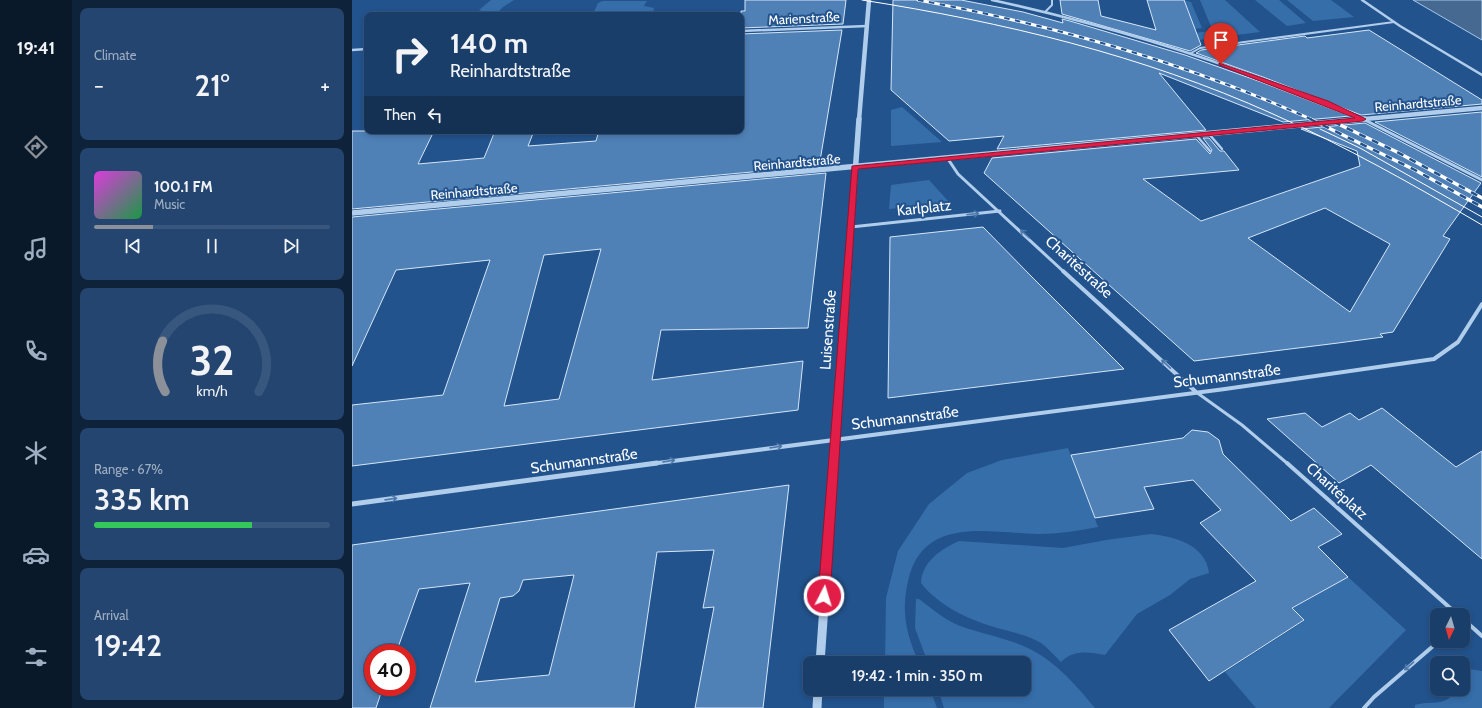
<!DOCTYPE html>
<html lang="en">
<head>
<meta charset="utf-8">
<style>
  body { margin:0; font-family:Cabin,sans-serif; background:#234570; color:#f1f3f6; height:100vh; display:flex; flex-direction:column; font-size:15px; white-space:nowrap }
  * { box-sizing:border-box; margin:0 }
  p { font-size:13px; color:#9faec1 }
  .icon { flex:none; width:22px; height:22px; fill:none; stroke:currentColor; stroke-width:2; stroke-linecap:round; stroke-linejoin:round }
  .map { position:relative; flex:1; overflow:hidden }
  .drawer { display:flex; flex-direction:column; gap:8px; padding:8px; background:#0e223a; width:280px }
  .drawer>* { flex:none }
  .hud { position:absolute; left:12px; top:12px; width:380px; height:122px; border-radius:8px; box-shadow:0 2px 6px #0003,0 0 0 1px #38577e; background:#1a3e6a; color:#f1f3f6; overflow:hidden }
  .needle { width:26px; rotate:185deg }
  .buttons { position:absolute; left:1078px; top:608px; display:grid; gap:8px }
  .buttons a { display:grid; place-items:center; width:40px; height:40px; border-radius:8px; background:#1a3e6a; box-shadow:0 2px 6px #0003,0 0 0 1px #38577e; font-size:20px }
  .speed { position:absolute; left:12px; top:644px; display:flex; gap:8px; font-size:20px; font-weight:700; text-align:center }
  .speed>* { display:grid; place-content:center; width:52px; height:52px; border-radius:50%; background:#1a3e6a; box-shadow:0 2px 6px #0003,0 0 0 1px #38577e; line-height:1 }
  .speed .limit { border:6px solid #d22; background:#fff; color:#111 }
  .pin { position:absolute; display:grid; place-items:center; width:34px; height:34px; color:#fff; margin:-41px -17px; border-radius:50% 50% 50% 0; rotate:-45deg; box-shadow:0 0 4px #0007 }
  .pin .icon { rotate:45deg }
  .me { position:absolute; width:44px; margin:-22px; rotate:5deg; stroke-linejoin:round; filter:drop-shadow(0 0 3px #0008) }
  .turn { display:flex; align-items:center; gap:14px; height:84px; padding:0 20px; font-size:18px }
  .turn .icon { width:52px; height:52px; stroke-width:2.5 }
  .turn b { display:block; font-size:28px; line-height:34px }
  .then { display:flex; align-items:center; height:38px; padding:0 20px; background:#0003; gap:8px; font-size:15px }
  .big { font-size:30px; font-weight:600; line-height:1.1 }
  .drawer .widget { flex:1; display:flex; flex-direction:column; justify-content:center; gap:6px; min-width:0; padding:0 14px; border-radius:8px; background:#234570 }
  .drawer .dial { align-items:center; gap:0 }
  .dial svg { height:104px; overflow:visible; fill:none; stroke:#38577e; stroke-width:7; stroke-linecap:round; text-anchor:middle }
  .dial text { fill:#f1f3f6; stroke:none }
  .song { display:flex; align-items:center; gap:12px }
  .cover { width:48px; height:48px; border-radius:6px; background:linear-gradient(135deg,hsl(300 70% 55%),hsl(140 70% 35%)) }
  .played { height:4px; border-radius:2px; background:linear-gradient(90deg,#8c9099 25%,#38577e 25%) }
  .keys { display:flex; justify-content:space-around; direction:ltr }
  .heat { display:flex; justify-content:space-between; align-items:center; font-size:22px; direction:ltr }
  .charge { height:6px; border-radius:3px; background:linear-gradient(90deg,#34c759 67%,#38577e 0) }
  .trip { position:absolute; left:451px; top:656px; width:228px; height:40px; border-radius:8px; background:#1a3e6a; box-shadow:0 2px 6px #0003,0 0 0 1px #38577e; font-weight:600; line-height:40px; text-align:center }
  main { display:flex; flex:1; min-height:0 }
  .tabs { display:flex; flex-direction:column; width:72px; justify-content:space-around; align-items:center; background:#0a192a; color:#9faec1 }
  .tabs .icon { width:28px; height:28px }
  .tabs .on { color:#8c9099 }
  .tabs b { font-size:18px; color:#f1f3f6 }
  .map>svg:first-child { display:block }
  .green { fill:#366eaa }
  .water { fill:#466992; stroke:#a4c8ec }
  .building { fill:#4f80b6; stroke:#d5e6f8; fill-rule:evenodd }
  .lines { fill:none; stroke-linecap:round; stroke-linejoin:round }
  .service-far3 { stroke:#b0cdeb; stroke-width:2 }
  .service-far2 { stroke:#b0cdeb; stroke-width:2.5 }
  .service-far1 { stroke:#b0cdeb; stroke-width:3 }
  .service { stroke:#b0cdeb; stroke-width:4 }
  .minor-far3 { stroke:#b0cdeb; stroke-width:2.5 }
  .minor-far2 { stroke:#b0cdeb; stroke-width:3 }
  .minor-far1 { stroke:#b0cdeb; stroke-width:4 }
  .minor { stroke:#b0cdeb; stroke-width:5 }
  .tertiary-far3 { stroke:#b0cdeb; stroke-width:4.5 }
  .tertiary-far2 { stroke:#b0cdeb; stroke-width:5.5 }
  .tertiary-far1 { stroke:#b0cdeb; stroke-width:7 }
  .tertiary { stroke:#b0cdeb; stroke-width:9 }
  .tram { stroke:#fff; stroke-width:1 }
  .rail-far1-casing { stroke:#fff; stroke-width:3 }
  .rail-casing { stroke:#fff; stroke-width:3.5 }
  .rail-far1 { stroke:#22538d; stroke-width:2; stroke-dasharray:5.5; stroke-linecap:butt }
  .rail { stroke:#22538d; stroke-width:2.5; stroke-dasharray:7; stroke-linecap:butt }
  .oneway { stroke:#4d78a9 }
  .route { fill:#e11d48; stroke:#92132f }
  .labels { text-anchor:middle; stroke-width:4; stroke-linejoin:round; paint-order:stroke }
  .far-street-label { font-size:13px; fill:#fff; stroke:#22538d }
  .street-label { font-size:15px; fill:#fff; stroke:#22538d }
</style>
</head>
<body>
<main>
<nav class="tabs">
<b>19:41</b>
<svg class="icon on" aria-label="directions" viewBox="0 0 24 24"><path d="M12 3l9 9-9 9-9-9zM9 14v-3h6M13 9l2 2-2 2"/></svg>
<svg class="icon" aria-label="music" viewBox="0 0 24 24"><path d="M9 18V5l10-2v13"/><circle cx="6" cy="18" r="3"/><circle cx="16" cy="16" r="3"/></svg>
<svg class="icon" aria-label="phone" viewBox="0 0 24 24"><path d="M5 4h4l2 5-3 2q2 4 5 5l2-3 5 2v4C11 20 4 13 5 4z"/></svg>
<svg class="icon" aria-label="climate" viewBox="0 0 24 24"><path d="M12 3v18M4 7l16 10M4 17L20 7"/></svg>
<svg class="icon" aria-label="car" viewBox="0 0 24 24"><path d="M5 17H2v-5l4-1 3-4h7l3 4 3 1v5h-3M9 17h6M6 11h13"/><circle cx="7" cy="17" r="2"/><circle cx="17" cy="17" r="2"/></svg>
<svg class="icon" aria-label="filters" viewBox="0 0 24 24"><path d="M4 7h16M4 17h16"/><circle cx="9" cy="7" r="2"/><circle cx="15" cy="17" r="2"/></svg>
</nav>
<section class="drawer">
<div class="widget"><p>Climate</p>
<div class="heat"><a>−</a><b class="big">21°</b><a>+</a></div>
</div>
<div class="widget">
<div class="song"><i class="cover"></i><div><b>100.1 FM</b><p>Music</p></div></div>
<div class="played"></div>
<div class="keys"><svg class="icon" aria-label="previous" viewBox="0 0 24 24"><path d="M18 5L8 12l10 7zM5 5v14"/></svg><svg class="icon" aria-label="pause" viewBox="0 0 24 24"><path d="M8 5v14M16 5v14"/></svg><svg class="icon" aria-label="next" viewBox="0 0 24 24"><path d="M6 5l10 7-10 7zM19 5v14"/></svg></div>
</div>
<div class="widget dial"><svg viewBox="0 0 100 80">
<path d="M14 69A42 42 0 1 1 86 69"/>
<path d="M14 69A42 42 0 0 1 12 30" stroke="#8c9099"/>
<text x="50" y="56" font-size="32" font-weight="700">32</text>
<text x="50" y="72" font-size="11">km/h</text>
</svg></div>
<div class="widget"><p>Range · 67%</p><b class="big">335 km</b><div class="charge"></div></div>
<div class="widget"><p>Arrival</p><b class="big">19:42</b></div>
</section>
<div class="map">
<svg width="1130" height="708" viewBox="0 0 1130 708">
  <rect width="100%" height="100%" fill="#22538d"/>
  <g class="green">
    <path d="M139,0h23l-11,7 -6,6 -16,2 3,-3 -5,-2z"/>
    <path d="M832,0l7,2 11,26 -45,5z"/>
    <path d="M848,0h25l35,32 -77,10 -17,-5 44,-6 2,-2z"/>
    <path d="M903,0h24l27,23 -19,3z"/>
    <path d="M935,0h44l23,17 -41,4z"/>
    <path d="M251,1h44l-3,5 10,2 -1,4 -60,2 5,-11z"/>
    <path d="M550,107l40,35 -51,4v-36z"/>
    <path d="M577,180l21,23 -61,6 2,-24z"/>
    <path d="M716,448l30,79c-20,4 -40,7 -60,7 -50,-1 -115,-19 -130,47 -7,31 -2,53 11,82h-34l1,-65 12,-47 31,-47 38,-31 35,-13z"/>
    <path d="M799,534c24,3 54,10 58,39l-19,6 -20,16 -33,19 -32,41c-15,-3 -32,-6 -44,7 -6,-6 -13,-14 -20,-19 -15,-9 -31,-11 -47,-16 -27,-8 -56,-22 -73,-44 1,-21 20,-34 38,-42l104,7 43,-8z"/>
    <path d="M996,577l58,53 -77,78h-73l-31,-36 79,-51 -11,-13z"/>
    <path d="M564,599h3c13,10 26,21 41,27 20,7 41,11 61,19 31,12 54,39 74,63h-151l-6,-19h86v-26h-96l-13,-35z"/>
    <path d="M1111,668l19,3v37h-67v-3c14,-5 34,3 40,-16h8z"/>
    <path d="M532,689h46l7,19h-53z"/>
  </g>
  <path class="water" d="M1061,0h69v40z"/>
  <g class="building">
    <path d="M393,0h101l-3,24 -102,4v-17h4z"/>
    <path d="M541,0h68l62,12 40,11 -1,-4 8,2 115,34 76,27 89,34 -67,6 -124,-49 47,57 -209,19 7,-13 -55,5 -58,-51z"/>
    <path d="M708,0h38l3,16 55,14 -9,-30h37l17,45 -11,6 -128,-37z"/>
    <path d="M490,30l-22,131 7,4 -475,44v-78h82l-16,33 66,-6 11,-27h39l-6,15 68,-5 2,-7 22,-3h121v-97z"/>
    <path d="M1017,30l113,70v4l-121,11 -98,-38 -67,-24 5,-3 104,-14 2,2z"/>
    <path d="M1130,112v65l-107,-55z"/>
    <path d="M1013,123l116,60 -38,53 7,3 -57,93 -13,2 3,3 -45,6 -144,18 -210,-188 8,-15 204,-19 14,15 2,-4 -9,-12h6l11,13h4l15,19 -96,9 58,42 159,-55 -3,-15 -56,-22zM973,208l65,36 -40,68 -102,-74z"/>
    <path d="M474,173l-18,155 -147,2 -9,50 151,-19 -5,49 -446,56v-61l91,-10 47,-135 -94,10 -44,96v-149zM249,249l-42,150 -55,7 40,-151z"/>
    <path d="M631,227l47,48 94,94 -236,29 2,-161z"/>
    <path d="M1030,408l74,59 26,-16v108l-111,-94 -32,18 -72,-64 38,-6 17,14 28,-14 9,7z"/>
    <path d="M840,430l16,2 11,8 4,14 68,67 23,-13 28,26 -24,13 30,30 -56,31 12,12 -95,61 -40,-51 87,-49 -56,-58 21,-13 -28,-30 -49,7 10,22 -59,9 -24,-63 112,-17z"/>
    <path d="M437,485l-26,223h-68l19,-101 -11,1 11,-58 -57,2 -23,156h-204l40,-125 -51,6 -23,64h-23v34h10l-7,21h-24v-163zM222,575l-25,100 -74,7 25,-84 13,-2 6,-5 4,-11z"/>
  </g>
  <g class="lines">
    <g class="service-far3">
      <path d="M693,12l7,-7v-5"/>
      <path d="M839,53l9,-5 194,-26"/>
    </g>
    <g class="service-far2">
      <path d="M857,134l13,15"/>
      <path d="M844,135l14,16"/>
    </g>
    <path class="service-far1" d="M844,392l46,33 46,39"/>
    <g class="service">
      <path d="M935,463l171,152"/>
      <path d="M1111,619l19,17"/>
      <path d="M1012,708l10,-11 65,-56"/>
    </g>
    <g class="minor-far3">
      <path d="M640,0c105,23 208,53 308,94 21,8 44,16 65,26"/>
      <path d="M1010,0l38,26 82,49"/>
      <path d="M389,31l126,-5"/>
      <path d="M0,50l15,-1"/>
    </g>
    <g class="minor-far2">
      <path d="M1011,119l119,61"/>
      <path d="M596,159l10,15 106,98"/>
      <path d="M499,227l149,-16"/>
    </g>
    <g class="minor-far1">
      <path d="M711,271l133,121"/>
      <path d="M298,464l575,-75 209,-30 24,-17 24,-38"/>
    </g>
    <path class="minor" d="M0,504l305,-41"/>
    <g class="tertiary-far3">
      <path d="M507,120l10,-120"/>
      <path d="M1002,120l128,-12"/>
    </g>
    <g class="tertiary-far2">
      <path d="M0,213l1013,-94"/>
      <path d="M496,272l11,-153"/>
    </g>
    <path class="tertiary-far1" d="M482,464l14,-193"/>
    <g class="tertiary">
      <path d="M468,663l14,-200"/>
      <path d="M465,708l1,-19"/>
    </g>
    <g class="tram">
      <path d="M510,0c141,22 280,55 411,114 72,32 141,71 209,111"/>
      <path d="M968,129l40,19 122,69"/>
    </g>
    <defs>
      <path id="rail-far1" d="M566,0c139,26 265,62 395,120"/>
      <g id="rail">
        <path d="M958,119l105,51 67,37"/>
        <path d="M982,122l63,30 85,46"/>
      </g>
    </defs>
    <use href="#rail-far1" class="rail-far1-casing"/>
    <use href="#rail" class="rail-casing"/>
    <use href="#rail-far1" class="rail-far1"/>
    <use href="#rail" class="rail"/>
  </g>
  <defs><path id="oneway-shaft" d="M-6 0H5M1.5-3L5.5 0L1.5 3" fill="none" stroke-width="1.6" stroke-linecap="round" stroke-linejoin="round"/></defs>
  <g class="oneway">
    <use href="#oneway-shaft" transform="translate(621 214) rotate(-6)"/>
    <use href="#oneway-shaft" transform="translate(673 234) rotate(-138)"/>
    <use href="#oneway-shaft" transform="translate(814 364) rotate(-137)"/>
    <use href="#oneway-shaft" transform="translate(424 447) rotate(-8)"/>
    <use href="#oneway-shaft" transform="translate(317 461) rotate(-8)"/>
    <use href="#oneway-shaft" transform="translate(39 499) rotate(-8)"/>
    <use href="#oneway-shaft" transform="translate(1057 666) rotate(139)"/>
  </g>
  <path class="route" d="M867,63l109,38 38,18 -3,2 -505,48 -28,427 -1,4 -5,1 -4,-1 -2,-4 34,-430 503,-48 -136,-53z"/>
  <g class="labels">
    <g class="far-street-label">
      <text transform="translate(452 18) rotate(-3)" y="5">Marienstraße</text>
      <text transform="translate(1066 103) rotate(-5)" y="5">Reinhardtstraße</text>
      <text transform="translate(445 162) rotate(-5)" y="5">Reinhardtstraße</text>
      <text transform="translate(122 191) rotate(-5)" y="5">Reinhardtstraße</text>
    </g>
    <g class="street-label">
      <text transform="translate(572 208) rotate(-6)" y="5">Karlplatz</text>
      <text transform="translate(727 267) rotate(42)" y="5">Charitéstraße</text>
      <text transform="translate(476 330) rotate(-86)" y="5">Luisenstraße</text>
      <text transform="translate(875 376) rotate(-7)" y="5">Schumannstraße</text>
      <text transform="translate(553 418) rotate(-7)" y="5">Schumannstraße</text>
      <text transform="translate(232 461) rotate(-8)" y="5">Schumannstraße</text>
      <text transform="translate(985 491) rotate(42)" y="5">Charitéplatz</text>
    </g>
  </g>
</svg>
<div class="buttons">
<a><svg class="needle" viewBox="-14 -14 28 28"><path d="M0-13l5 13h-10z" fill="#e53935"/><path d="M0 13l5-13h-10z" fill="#9faec1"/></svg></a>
<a><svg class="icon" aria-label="search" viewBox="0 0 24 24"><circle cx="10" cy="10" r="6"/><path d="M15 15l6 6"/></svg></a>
</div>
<div class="speed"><div class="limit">40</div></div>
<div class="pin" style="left:869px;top:64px;background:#d93025"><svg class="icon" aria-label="arrive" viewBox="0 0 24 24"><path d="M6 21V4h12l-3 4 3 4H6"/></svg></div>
<svg class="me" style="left:472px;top:596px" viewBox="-20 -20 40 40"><circle r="17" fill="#e11d48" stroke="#fff" stroke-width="3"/><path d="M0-11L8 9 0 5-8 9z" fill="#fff"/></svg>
<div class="trip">19:42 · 1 min · 350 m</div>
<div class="hud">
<div class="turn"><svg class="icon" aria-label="right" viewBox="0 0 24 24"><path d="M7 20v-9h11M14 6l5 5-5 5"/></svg><div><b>140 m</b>Reinhardtstraße</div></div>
<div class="then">Then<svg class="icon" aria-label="left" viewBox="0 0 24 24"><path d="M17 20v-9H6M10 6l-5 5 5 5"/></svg></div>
</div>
</div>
</main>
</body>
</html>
